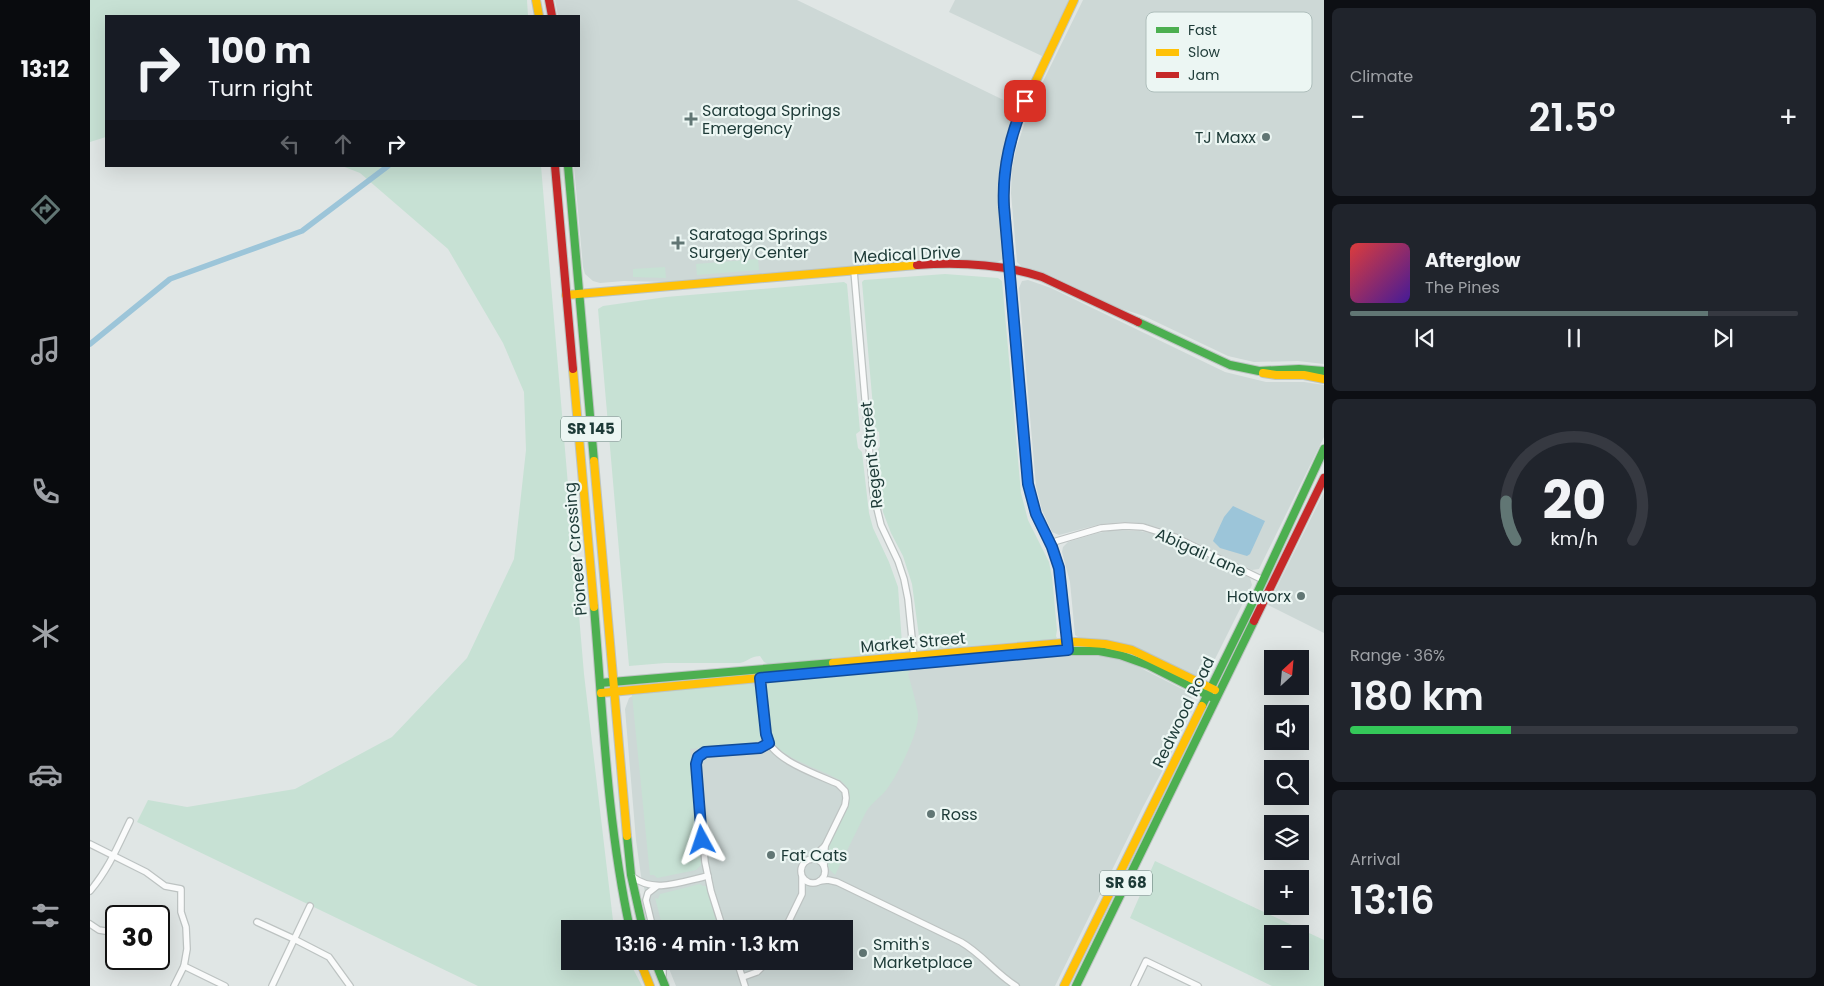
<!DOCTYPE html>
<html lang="en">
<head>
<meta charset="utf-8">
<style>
  body { margin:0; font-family:Poppins,sans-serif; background:#20242c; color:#f1f3f6; height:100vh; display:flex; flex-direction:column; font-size:19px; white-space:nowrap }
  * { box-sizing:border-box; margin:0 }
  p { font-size:16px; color:#9ea1a6 }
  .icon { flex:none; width:28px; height:28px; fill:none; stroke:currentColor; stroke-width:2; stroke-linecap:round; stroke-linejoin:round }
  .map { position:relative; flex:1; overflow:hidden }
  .side { display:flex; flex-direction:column; gap:8px; padding:8px; background:#0d0f14; width:500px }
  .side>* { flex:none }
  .top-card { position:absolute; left:15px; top:15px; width:475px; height:152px; border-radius:0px; box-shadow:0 5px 20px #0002; background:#171b24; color:#f1f3f6; overflow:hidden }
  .needle { width:32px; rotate:26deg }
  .buttons { position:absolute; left:1174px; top:650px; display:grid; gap:10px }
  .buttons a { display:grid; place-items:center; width:45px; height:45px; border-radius:0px; background:#171b24; box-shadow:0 5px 20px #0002; font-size:25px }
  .speed { position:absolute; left:15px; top:905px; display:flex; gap:10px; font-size:25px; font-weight:700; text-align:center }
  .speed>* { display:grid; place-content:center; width:65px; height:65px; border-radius:50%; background:#171b24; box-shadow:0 5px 20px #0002; line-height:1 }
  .speed .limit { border:2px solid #111; border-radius:8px; background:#fff; color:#111 }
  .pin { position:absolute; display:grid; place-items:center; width:42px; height:42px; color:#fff; margin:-21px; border-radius:10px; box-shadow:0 2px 8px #0006 }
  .me { position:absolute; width:55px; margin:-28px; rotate:355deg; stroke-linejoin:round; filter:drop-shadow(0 0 4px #0008) }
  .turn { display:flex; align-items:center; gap:18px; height:105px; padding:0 20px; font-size:22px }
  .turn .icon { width:65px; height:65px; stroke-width:2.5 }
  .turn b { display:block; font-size:35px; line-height:42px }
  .lanes { display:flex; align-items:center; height:48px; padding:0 20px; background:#0003; justify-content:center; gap:25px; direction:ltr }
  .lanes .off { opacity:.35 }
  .big { font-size:38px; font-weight:600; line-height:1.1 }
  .side .card { flex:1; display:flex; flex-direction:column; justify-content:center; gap:8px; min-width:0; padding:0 18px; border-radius:8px; background:#20242c }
  .side .dial { align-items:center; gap:0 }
  .dial svg { height:130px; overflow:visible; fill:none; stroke:#363941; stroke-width:7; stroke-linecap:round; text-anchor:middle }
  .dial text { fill:#f1f3f6; stroke:none }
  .song { display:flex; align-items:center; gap:15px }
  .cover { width:60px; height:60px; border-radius:8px; background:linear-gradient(135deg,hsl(0 70% 55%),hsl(260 70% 35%)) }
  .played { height:5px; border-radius:2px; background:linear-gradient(90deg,#617674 80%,#363941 80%) }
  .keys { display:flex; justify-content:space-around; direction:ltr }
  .heat { display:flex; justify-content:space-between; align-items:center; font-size:28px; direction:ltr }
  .charge { height:8px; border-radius:4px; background:linear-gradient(90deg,#34c759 36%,#363941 0) }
  .trip { position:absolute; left:471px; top:920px; width:292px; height:50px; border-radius:0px; background:#171b24; box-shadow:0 5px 20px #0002; font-weight:600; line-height:50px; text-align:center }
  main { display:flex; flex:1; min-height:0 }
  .tab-bar { display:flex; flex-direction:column; width:90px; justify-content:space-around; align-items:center; background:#090b0e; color:#9ea1a6 }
  .tab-bar .icon { width:35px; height:35px }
  .tab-bar .current { color:#617674 }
  .tab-bar b { font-size:22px; color:#f1f3f6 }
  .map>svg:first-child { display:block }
  .built { fill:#cdd8d6 }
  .green { fill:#c7e1d4; fill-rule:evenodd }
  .water { fill:#9cc5d9 }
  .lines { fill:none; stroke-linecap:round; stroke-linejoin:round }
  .canal { stroke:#9cc5d9; stroke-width:5.5 }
  .street-casing { stroke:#bdc3c2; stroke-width:8 }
  .fast-casing { stroke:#bcc4c2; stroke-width:10 }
  .slow-casing { stroke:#bcc4c2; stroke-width:10 }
  .jam-casing { stroke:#bcc4c2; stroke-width:10 }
  .street { stroke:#fafbfb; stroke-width:5.5 }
  .fast { stroke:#4caf50; stroke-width:8 }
  .slow { stroke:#ffc107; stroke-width:8 }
  .jam { stroke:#c62828; stroke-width:8 }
  .route-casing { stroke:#114b97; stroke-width:12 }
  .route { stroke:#1a73e8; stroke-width:9 }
  .poi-dot { fill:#617674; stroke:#ecf6f3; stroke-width:2 }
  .labels { text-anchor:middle; stroke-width:4.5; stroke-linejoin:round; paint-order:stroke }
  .shield { fill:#ecf6f3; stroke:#5b726f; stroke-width:1 }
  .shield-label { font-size:15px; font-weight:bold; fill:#1d3a37 }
  .poi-label { font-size:16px; fill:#1d3a37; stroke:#ecf6f3; text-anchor:start }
  .street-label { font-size:16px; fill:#1d3a37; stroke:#ecf6f3 }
  .key { fill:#ecf6f3; stroke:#aebebb; stroke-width:1 }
  .key-label { font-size:14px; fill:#1d3a37 }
</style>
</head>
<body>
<main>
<nav class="tab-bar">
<b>13:12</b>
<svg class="icon current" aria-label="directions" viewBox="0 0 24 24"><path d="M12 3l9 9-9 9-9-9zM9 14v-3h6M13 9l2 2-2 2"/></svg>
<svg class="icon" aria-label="music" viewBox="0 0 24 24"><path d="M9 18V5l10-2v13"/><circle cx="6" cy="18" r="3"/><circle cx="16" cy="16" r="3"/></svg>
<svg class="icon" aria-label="phone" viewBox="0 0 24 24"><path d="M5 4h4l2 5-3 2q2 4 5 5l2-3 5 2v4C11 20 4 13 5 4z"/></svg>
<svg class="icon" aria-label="climate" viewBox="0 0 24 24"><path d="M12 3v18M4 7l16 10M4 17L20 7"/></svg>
<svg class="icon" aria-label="car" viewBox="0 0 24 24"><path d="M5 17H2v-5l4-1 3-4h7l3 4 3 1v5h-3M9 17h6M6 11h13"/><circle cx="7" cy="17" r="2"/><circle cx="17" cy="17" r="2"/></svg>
<svg class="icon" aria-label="filters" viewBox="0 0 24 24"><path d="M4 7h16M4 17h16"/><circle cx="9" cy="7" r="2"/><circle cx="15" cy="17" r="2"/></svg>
</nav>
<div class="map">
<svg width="1234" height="986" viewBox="0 0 1234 986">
  <rect width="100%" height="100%" fill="#e0e6e5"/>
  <g class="built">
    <path d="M465,0h242l221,107 -12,32 -6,33v25l5,58 -2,4 -7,4 -38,-3h-31l-258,22 -45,-1 -24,2 -7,-2 -8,-7 -2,-7 -9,-101h5v-150h-21z"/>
    <path d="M865,0h114l-27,56 -93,-44z"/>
    <path d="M993,0h241v364l-26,-3 -44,1 -26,-6 -84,-40 -25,-8 -69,-33 -29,-9 -4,-4 -6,-69 1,-24 4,-20 13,-39z"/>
    <path d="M938,280l23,8 174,84 41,10h38l20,3v52l-65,132 -7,1 -71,-34 -17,-7 -23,-6 -18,-1 -22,2 -42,11 -7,-3 -10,-22 -6,-24 -17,-198 3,-7z"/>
    <path d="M1234,492v141l-56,-28z"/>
    <path d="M1024,530l26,1 19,4 91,43 2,7 -41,82 -4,4 -7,4h-6l-58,-27 -24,-7 -31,-2 -6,-4 -5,-53 -8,-30 1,-5 5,-5 30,-9z"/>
    <path d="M996,653l18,2 21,5 61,31 6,7 2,8 -27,56 -24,45 -88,179h-379l-10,-25h179v-32h-190l-14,-53 -5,-36 -11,-131 4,-11 5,-3 52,-8z"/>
  </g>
  <g class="green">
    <path d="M0,0h437l1,16h-422v121l-16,5z"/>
    <path d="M252,166h199l43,508 30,255h-44v32h59l13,25h-164l-341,-164 11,-22 39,7 108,-18 97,-52 75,-79 47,-99 12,-109 -2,-58 -21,-49 -55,-94 -88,-76z"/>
    <path d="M668,259l1,11 -62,5 -1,-11z"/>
    <path d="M575,267l1,11 -33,-1v-8z"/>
    <path d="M855,274l53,4 4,3 19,212 7,27 21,42 3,15 5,53 -1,6 1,2 -2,1 -131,11 -1,-3 -3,-3 -8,-60 -9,-28 -12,-23 -8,-21 -6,-61 3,-5 -1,-14 -4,-2 -13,-148 2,-2z"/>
    <path d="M754,282l3,2 13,147 -4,3 2,14 4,4 7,61 4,15 16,34 9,25 4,57 -3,5v3l-131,12 -4,-2 -4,-6c-12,1 -11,5 -20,7h-75l-36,3 -31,-357 5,-3 63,-9z"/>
    <path d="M814,668l6,4 -2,2c3,10 9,31 10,41 1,18 -20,59 -31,74 -7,9 -16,14 -21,23l-31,63 -7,-7c-8,-28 29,-59 20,-79 -4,-8 -11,-10 -18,-14 -17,-8 -50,-19 -59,-35 -5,-10 -4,-23 -4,-34 1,-9 -3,-18 3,-26z"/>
    <path d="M660,682l5,6 5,28 2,20 -2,4 -3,2 -67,7 11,116 -5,5 -39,8 -3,-3h-4l-18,-180z"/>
    <path d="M1065,861l169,79v46h-52l-142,-68zM1182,934h28v27h-28z"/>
    <path d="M610,884l3,2h3l13,43h-56l-8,-31 3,1 2,-5z"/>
  </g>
  <path class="water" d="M1143,506l32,15 -15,33 -3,2 -27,-8 -7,-7 11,-24z"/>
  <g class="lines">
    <path class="canal" d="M0,344l80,-65 132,-48 86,-65"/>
    <defs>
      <g id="street">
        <path d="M764,271l19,221 8,33 17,36 6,18 4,20 6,59"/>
        <path d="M960,543l51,-15 24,-2 18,1 32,10 88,43"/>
        <path d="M669,674c4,20 2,42 7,62 6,24 50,38 72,48l7,7 1,7 -1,7 -20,41 -14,13"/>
        <path d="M0,844l56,28 19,14 16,3v23l5,15 1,22 -3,17 -10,20"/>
        <circle cx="723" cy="871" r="12"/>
        <path d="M734,866l1,-20"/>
        <path d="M543,877c21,17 50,4 75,-1"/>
        <path d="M730,881l8,-1 9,2 124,60c21,12 34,31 55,44"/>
        <path d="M0,891c18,-21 28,-45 40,-70"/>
        <path d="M167,922l37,17 35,18 21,29"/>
        <path d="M0,924l9,6 12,2"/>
        <path d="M563,929l-7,-29 2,-7 9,-7"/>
        <path d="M633,929l-12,-38 -6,-29 -9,-101 4,-6 5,-3 55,-4 9,-5"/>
        <path d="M695,929l17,-35v-16"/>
        <path d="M647,961l8,25"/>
        <path d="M94,966l41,20"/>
        <path d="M573,974v-13"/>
        <path d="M653,977l14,-5 11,-11"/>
        <path d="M182,986l38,-80"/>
        <path d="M1044,986l12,-25 52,25"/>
      </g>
      <g id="fast">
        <path d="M478,166l26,295"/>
        <path d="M1048,322l92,43 29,6 40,-2 25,2"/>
        <path d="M930,393l8,91 8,29 16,34 7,21 9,82"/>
        <path d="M504,607c9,107 13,216 36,322"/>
        <path d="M807,665l151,-14h51l21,4 28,10 67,34"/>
        <path d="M510,683l233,-20"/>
        <path d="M1112,706l51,-104 71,-153"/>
        <path d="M537,836l4,39 12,54"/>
        <path d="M565,961l10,25"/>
        <path d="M986,986l178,-365"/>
      </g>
      <g id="slow">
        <path d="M446,0l3,16"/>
        <path d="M476,295l351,-30"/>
        <path d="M483,369l21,238"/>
        <path d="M1173,373l13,2h28l20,4"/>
        <path d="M930,393l-16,-198 2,-35 11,-39 57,-121"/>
        <path d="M504,461l33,375"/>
        <path d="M743,663l242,-21 30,2 27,6 83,40"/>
        <path d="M511,693l296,-28"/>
        <path d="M550,961l10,25"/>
        <path d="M974,986l138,-280"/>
      </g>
      <g id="jam">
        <path d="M459,0l3,16"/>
        <path d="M465,166l18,203"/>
        <path d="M827,265c42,-3 85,-1 125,12l96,45"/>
        <path d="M1164,621l70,-143"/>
      </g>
    </defs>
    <use href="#street" class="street-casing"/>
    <use href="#fast" class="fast-casing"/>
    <use href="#slow" class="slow-casing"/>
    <use href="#jam" class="jam-casing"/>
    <use href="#street" class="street"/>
    <use href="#fast" class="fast"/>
    <use href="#slow" class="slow"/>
    <use href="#jam" class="jam"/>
  </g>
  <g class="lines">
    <defs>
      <path id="route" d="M612,840l-6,-76 2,-7 7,-5 55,-4 9,-5 -3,-9 -6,-56 308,-28 -9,-82 -7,-21 -16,-33 -8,-30 -24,-277c-2,-37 6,-72 21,-106"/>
    </defs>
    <use href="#route" class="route-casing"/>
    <use href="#route" class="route"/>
  </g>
  <g class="poi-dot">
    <path d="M598.5 111.5h5v5h5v5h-5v5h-5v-5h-5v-5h5z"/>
    <circle cx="1176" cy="137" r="5"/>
    <path d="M585.5 235.5h5v5h5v5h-5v5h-5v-5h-5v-5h5z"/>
    <circle cx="1211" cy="596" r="5"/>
    <circle cx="841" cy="814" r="5"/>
    <circle cx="681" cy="855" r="5"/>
    <circle cx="773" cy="953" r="5"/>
  </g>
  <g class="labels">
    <g class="shield">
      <rect x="471" y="416.5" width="60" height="25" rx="4"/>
      <rect x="1010" y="870.5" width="52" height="25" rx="4"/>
    </g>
    <g class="shield-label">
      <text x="501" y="434">SR 145</text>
      <text x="1036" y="888">SR 68</text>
    </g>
    <g class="poi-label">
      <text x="612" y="116">Saratoga Springs<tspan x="612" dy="18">Emergency</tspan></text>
      <text x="1166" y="143" text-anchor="end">TJ Maxx</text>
      <text x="599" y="240">Saratoga Springs<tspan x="599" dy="18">Surgery Center</tspan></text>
      <text x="1201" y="602" text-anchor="end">Hotworx</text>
      <text x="851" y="820">Ross</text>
      <text x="691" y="861">Fat Cats</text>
      <text x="783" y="950">Smith's<tspan x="783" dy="18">Marketplace</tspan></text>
    </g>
    <g class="street-label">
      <text transform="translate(817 254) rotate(-3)" y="6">Medical Drive</text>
      <text transform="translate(781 455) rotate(-96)" y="6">Regent Street</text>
      <text transform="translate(485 549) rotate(-95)" y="6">Pioneer Crossing</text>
      <text transform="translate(1111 552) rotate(24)" y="6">Abigail Lane</text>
      <text transform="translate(823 642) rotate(-5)" y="6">Market Street</text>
      <text transform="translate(1093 712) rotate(-64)" y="6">Redwood Road</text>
    </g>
  </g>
  <rect x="1056" y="12" width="166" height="80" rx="8" class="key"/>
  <rect x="1066" y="27" width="23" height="6" fill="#4caf50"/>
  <rect x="1066" y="49" width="23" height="7" fill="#ffc107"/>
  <rect x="1066" y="72" width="23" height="6" fill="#c62828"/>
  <g class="key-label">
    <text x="1098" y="35">Fast</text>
    <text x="1098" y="57">Slow</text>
    <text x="1098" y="80">Jam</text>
  </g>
</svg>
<div class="buttons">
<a><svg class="needle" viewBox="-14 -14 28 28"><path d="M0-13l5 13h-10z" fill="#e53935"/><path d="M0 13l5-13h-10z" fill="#9ea1a6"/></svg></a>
<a><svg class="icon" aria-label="sound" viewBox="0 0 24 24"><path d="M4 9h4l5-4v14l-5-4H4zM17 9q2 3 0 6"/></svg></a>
<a><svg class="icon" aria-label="search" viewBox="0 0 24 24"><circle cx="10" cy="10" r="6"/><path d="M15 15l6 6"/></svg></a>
<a><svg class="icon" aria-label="layers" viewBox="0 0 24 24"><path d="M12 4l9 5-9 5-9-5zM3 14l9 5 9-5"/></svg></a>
<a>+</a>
<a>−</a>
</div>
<div class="speed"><div class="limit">30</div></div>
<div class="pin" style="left:935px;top:101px;background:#d93025"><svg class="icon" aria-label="arrive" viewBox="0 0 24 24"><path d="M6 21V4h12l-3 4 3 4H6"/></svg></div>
<svg class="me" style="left:612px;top:840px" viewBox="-20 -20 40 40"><path d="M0-17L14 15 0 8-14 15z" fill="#1a73e8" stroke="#fff" stroke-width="4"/></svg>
<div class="trip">13:16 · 4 min · 1.3 km</div>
<div class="top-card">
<div class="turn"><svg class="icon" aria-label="right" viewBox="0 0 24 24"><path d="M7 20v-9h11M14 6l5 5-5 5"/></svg><div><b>100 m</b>Turn right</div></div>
<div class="lanes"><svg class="icon off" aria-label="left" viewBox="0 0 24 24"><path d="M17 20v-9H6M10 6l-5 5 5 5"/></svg><svg class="icon off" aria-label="ahead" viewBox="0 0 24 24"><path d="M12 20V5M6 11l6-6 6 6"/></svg><svg class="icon" aria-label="right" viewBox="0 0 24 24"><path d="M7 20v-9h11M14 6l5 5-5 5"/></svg></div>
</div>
</div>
<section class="side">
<div class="card"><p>Climate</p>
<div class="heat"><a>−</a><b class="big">21.5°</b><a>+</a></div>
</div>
<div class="card">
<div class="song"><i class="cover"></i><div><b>Afterglow</b><p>The Pines</p></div></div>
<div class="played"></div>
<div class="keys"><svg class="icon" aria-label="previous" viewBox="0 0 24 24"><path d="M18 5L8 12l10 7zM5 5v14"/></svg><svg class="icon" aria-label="pause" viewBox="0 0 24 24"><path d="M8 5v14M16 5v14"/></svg><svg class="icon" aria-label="next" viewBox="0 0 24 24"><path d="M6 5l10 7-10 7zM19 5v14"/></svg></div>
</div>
<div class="card dial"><svg viewBox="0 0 100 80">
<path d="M14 69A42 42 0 1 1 86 69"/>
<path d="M14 69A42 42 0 0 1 8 45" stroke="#617674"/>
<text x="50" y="56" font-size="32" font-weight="700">20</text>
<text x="50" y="72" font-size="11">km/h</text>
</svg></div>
<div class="card"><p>Range · 36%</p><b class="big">180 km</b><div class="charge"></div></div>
<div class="card"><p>Arrival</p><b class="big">13:16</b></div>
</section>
</main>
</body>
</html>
